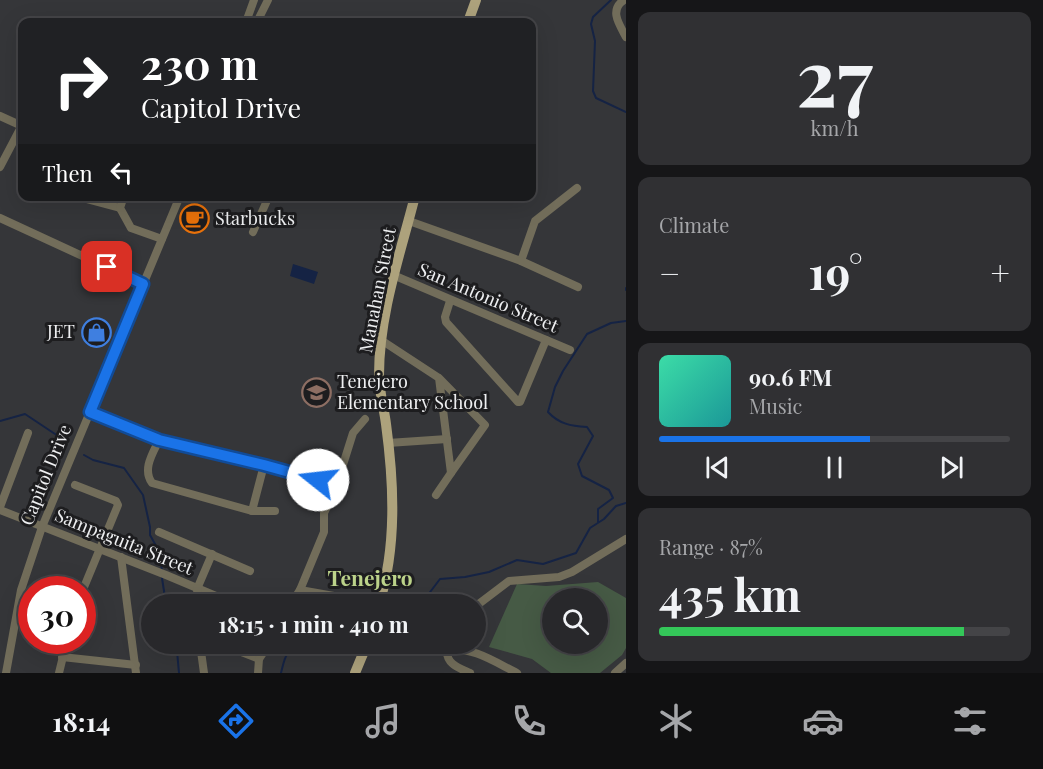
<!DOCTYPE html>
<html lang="en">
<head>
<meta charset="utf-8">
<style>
  body { margin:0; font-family:"Playfair Display",serif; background:#303033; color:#f1f3f6; height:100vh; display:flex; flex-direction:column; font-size:22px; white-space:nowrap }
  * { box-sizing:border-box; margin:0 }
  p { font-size:20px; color:#a5a6a9 }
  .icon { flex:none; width:33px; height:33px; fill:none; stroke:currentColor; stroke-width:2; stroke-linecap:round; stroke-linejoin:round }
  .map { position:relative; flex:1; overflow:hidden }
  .drawer { display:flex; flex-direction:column; gap:12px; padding:12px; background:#161618; width:417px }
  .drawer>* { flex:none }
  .banner { position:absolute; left:18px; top:18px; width:518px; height:183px; border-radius:12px; box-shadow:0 6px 24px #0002,0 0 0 2px #444447; background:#202124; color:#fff; overflow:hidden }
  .tools { position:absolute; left:542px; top:588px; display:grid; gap:12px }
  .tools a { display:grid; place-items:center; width:66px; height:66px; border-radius:50%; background:#28282b; box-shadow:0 6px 24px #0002,0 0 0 2px #444447; font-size:30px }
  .speed { position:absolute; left:18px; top:576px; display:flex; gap:12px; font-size:30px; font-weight:700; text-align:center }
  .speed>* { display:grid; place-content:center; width:78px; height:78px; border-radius:50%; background:#28282b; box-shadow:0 6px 24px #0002,0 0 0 2px #444447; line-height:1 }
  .speed .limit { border:9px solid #d22; background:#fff; color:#111 }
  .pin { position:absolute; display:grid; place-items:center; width:51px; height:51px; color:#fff; margin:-26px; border-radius:12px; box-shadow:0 3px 9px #0006 }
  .me { position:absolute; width:66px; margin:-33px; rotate:286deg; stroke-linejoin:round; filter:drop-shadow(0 0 4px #0008) }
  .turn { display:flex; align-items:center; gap:21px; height:126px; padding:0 24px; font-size:27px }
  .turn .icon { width:78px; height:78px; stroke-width:2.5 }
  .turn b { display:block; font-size:42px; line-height:51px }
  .then { display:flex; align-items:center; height:57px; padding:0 24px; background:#0003; gap:12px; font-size:22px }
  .big { font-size:45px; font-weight:700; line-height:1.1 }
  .drawer .card { flex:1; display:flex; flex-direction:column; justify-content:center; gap:9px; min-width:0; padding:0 21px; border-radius:12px; background:#303033 }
  .drawer .dial { align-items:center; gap:0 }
  .dial b { font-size:78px; line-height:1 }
  .song { display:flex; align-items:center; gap:18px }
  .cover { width:72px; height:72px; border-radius:9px; background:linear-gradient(135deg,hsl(160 70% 55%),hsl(180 70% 35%)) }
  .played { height:6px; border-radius:3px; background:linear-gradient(90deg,#1a73e8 60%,#444447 60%) }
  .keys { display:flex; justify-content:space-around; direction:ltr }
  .heat { display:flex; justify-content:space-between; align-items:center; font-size:33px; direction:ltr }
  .charge { height:9px; border-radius:4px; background:linear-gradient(90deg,#34c759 87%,#444447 0) }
  .trip { position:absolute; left:141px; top:594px; width:345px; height:60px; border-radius:30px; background:#28282b; box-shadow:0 6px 24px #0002,0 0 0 2px #444447; font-weight:700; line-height:60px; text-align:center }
  .tab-bar { display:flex; height:96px; justify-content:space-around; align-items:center; background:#101011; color:#a5a6a9 }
  .tab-bar .icon { width:42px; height:42px }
  .tab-bar .on { color:#1a73e8 }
  .tab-bar b { font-size:27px; color:#f1f3f6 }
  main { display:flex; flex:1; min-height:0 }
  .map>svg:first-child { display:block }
  .green { fill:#465a45; fill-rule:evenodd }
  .water { fill:#152344 }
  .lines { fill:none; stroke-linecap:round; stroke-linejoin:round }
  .stream { stroke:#152344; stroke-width:2 }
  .minor { stroke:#726d5a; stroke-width:8 }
  .major { stroke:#ada27c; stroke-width:10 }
  .route-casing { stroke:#114b97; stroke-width:15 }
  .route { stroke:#1a73e8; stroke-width:10 }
  .labels { text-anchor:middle; stroke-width:6; stroke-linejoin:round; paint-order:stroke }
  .poi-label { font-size:18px; fill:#eeeff1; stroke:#1d1d1f; text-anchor:start }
  .street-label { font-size:18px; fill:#eeeff1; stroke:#1d1d1f }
  .quarter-label { font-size:21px; font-weight:bold; fill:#bdd48b; stroke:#1d1d1f }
</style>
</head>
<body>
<main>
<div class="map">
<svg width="626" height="673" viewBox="0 0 626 673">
  <rect width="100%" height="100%" fill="#353639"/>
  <path class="green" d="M598,582l28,16v50l-4,7 -22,18h-49l-19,-14 -43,-12 28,-63 29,2zM552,598h45v46h-45z"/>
  <path class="water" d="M293,264l25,8 -4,12 -24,-8z"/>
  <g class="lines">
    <g class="stream">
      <path d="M611,0l-18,17 -2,7 4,17 -2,50 3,7 30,14"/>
      <path d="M626,288v2"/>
      <path d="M0,421l25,-7 36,24"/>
      <path d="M84,455l9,5 31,8 19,27 7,32v8l10,18 2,19"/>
      <path d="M598,522v-13l15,-11 -4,-8 -27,-14 -4,-12 15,-28 -6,-9c-16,-1 -28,-3 -39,-15l7,-25 8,-16 24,-37 24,-11 15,-2"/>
      <path d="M162,578l4,26"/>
      <path d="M421,604l19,-25 25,-2 24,-5 28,-12 26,4 33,-11 14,-25 14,-9 12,-13 10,-3"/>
      <path d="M173,644l4,7 2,22"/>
      <path d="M281,673c3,-13 5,-22 16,-29"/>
    </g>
    <g class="minor">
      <path d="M624,0c-15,10 -5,24 2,37"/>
      <path d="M246,22l8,-22"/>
      <path d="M257,22l11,-22"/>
      <path d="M0,116l22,10"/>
      <path d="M0,167l21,-40"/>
      <path d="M75,196l45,12"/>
      <path d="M124,196l-4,12 11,20 31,11"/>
      <path d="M0,218l143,66"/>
      <path d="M409,221l112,40 14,-40 42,-33"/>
      <path d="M253,232l16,-36"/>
      <path d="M521,261l57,26"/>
      <path d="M393,275l177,75"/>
      <path d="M450,301l-5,16 1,5 72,80h2l26,-62"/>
      <path d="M381,340l58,38 12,95 34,-48 -46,-47"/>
      <path d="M90,412l69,28 105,25 72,20"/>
      <path d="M159,440c-6,13 -17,29 -7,43l100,28 12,-46"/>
      <path d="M388,443l59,-4"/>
      <path d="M75,485l41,16 2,4 -36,87"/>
      <path d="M436,495l15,-22"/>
      <path d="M0,507l28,-74"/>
      <path d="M0,510l166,65 69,29"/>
      <path d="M252,511h23"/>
      <path d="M159,532l91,39"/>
      <path d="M121,557l15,116"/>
      <path d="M300,590l79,14"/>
      <path d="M198,604l-1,-15 15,-35"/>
      <path d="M291,604l9,-14 24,-58v-19l11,-23 18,-57 12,-14"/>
      <path d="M476,606l33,-25 50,-4 13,-5 54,-33"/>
      <path d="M200,644l4,29"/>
      <path d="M221,644l38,15"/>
      <path d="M443,644l4,6c-1,14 12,18 23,23"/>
      <path d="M447,650c25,-4 48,12 70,23"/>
      <path d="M364,653l34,-9"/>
      <path d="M62,657l74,8"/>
      <path d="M6,673l15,-83 21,-63 138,-331"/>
      <path d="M59,673l8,-33"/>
      <path d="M258,673l1,-14 10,-15"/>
      <path d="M615,673l11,-10"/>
    </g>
    <g class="major">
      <path d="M468,22l8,-22"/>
      <path d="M379,604c18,-57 15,-121 7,-180 -2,-16 -7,-33 -7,-49 0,-61 21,-120 36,-179"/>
      <path d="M355,673l12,-29"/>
    </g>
  </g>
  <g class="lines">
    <defs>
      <path id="route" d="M107,267l36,17 -53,128 69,28 105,25 54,15"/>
    </defs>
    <use href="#route" class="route-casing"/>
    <use href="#route" class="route"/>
  </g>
  <defs>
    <symbol id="cafe-ring" viewBox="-11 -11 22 22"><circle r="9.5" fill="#1d1d1f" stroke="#e8710a" stroke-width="1.5"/><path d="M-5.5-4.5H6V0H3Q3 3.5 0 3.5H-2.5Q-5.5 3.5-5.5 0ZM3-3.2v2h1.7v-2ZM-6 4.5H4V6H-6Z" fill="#e8710a"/></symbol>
    <symbol id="shop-ring" viewBox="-11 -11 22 22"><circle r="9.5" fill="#1d1d1f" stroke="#3f7fe0" stroke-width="1.5"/><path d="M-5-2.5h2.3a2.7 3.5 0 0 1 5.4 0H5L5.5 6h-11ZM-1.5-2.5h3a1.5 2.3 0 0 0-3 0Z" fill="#3f7fe0"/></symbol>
    <symbol id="school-ring" viewBox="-11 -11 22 22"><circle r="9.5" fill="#1d1d1f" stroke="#8d6e63" stroke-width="1.5"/><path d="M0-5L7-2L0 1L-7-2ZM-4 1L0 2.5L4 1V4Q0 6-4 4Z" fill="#8d6e63"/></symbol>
  </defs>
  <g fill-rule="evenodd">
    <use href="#cafe-ring" x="178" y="202" width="33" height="33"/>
    <use href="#shop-ring" x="80" y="316" width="33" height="33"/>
    <use href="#school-ring" x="300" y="376" width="33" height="33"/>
  </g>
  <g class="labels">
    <g class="poi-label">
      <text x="215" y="225">Starbucks</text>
      <text x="75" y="338" text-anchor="end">JET</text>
      <text x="337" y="388">Tenejero<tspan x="337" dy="21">Elementary School</tspan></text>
    </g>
    <g class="street-label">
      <text transform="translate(378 290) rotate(-79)" y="6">Manahan Street</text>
      <text transform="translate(488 298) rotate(23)" y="6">San Antonio Street</text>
      <text transform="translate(46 475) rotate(-68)" y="6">Capitol Drive</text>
      <text transform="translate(124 542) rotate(22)" y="6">Sampaguita Street</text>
    </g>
    <g class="quarter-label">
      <text x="370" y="586">Tenejero</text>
    </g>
  </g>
</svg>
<div class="tools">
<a><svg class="icon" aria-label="search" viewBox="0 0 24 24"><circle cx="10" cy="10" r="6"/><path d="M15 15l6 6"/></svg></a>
</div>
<div class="speed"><div class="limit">30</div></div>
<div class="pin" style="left:107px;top:267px;background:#d93025"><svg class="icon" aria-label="arrive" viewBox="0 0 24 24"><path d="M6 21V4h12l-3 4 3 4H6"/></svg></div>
<svg class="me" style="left:318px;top:480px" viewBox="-20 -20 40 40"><circle r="19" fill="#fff"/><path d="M0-13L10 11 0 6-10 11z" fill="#1a73e8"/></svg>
<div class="trip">18:15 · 1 min · 410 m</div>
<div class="banner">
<div class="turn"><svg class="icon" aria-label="right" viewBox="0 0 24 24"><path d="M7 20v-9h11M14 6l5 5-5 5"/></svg><div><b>230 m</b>Capitol Drive</div></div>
<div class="then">Then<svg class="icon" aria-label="left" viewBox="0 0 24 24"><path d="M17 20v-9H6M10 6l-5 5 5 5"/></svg></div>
</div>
</div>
<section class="drawer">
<div class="card dial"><b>27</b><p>km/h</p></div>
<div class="card"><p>Climate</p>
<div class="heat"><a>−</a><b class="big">19°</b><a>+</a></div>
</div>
<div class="card">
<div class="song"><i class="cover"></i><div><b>90.6 FM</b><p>Music</p></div></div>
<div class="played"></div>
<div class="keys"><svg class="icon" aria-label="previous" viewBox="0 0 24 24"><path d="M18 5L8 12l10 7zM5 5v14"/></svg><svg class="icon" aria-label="pause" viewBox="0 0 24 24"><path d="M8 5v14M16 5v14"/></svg><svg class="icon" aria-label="next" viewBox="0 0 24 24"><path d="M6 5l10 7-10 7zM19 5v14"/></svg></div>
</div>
<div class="card"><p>Range · 87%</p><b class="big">435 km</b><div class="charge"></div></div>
</section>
</main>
<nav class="tab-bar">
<b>18:14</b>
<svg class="icon on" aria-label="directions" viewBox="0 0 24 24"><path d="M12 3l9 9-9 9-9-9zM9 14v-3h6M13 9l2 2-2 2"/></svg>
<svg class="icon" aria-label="music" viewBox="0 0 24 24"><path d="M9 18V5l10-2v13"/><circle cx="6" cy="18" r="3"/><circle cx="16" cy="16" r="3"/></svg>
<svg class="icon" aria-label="phone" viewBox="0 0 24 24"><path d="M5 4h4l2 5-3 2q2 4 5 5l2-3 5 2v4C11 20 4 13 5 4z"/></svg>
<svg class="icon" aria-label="climate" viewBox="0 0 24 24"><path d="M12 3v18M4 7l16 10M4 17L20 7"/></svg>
<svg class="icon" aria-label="car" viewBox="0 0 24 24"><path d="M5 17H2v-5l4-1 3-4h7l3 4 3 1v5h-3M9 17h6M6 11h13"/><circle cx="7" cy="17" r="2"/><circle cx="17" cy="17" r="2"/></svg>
<svg class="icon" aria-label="filters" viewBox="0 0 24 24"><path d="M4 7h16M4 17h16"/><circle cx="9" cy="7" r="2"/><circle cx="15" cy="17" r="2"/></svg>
</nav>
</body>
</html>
